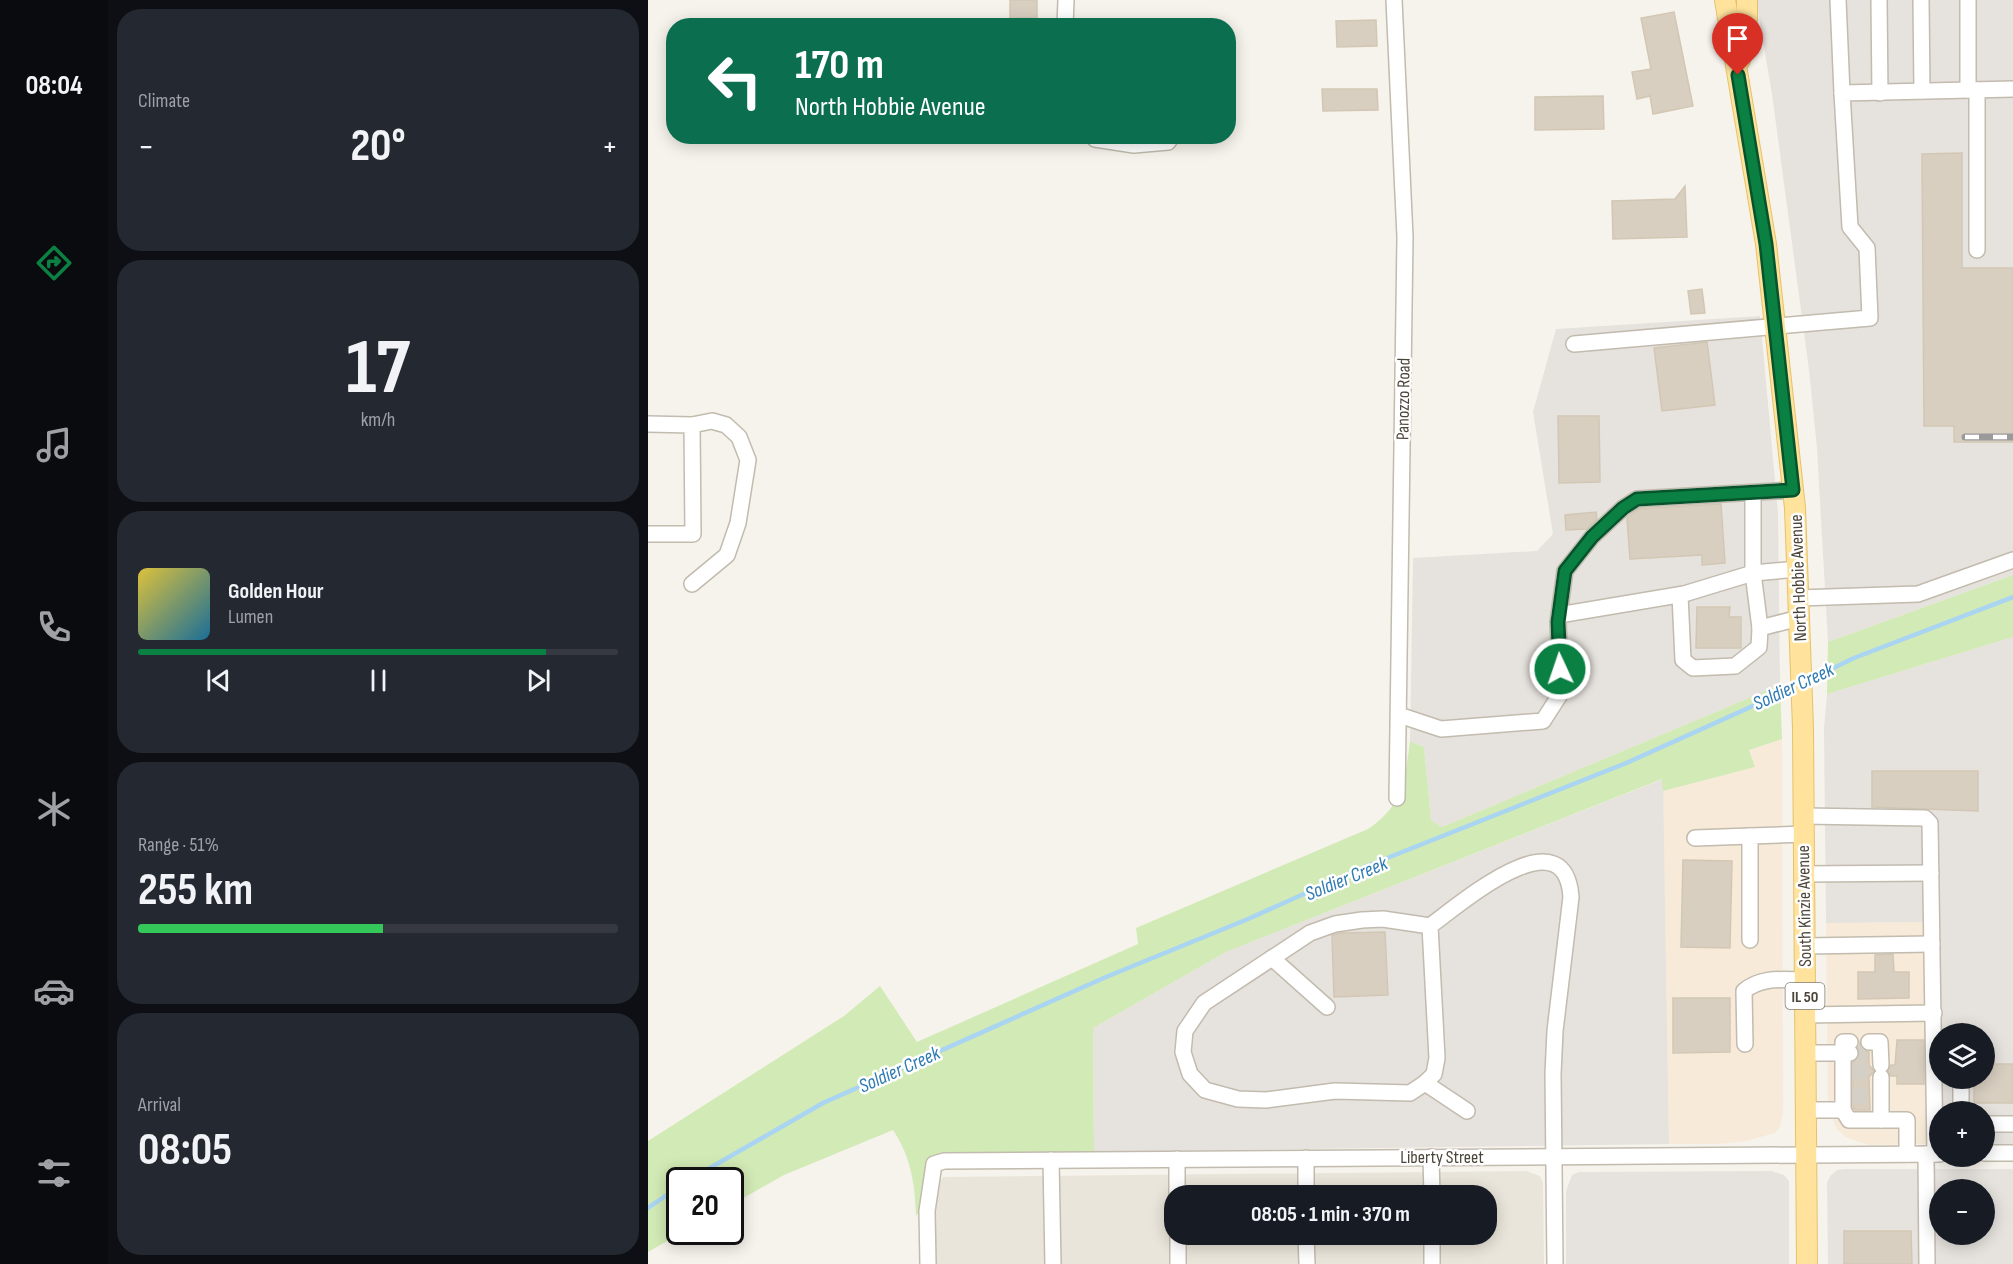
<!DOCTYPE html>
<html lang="en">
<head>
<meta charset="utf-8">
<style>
  body { margin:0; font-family:"Sofia Sans Condensed",sans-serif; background:#242831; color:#f1f3f6; height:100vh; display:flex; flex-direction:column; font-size:22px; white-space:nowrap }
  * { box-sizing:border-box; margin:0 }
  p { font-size:20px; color:#9ea1a6 }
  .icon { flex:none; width:33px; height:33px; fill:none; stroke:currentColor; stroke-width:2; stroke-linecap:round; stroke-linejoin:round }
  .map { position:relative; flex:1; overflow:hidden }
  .details { display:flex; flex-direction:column; gap:9px; padding:9px; background:#0d0f14; width:540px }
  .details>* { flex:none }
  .hud { position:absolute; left:18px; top:18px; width:570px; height:126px; border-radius:24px; box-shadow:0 3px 15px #0003; background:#0b6e4f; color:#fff; overflow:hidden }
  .buttons { position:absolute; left:1281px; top:1023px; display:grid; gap:12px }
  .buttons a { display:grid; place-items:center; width:66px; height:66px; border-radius:50%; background:#171b24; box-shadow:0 3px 15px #0003; font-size:30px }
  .speed { position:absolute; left:18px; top:1167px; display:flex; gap:12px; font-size:30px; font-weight:700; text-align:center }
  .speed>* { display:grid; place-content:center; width:78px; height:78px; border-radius:50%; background:#171b24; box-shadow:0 3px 15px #0003; line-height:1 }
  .speed .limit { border:3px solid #111; border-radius:9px; background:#fff; color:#111 }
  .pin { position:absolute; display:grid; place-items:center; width:51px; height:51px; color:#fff; margin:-62px -26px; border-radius:50% 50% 50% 0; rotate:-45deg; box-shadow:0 0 6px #0007 }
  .pin .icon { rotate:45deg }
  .me { position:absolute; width:66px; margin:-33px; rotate:357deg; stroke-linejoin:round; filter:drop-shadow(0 0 4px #0008) }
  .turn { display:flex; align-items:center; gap:21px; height:126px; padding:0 30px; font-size:27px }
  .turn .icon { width:78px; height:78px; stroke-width:2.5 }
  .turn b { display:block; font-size:42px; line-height:51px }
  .big { font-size:45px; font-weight:700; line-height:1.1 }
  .details .widget { flex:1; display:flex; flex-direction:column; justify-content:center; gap:9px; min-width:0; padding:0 21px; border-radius:24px; background:#242831 }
  .details .dial { align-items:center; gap:0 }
  .dial b { font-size:78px; line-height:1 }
  .song { display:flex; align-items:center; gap:18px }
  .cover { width:72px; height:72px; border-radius:9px; background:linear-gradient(135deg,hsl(50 70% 55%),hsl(200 70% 35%)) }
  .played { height:6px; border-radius:3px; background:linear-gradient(90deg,#0b8043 85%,#363941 85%) }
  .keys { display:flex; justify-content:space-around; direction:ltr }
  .heat { display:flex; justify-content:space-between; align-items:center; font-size:33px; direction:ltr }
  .charge { height:9px; border-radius:4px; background:linear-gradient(90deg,#34c759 51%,#363941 0) }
  .trip { position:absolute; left:516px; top:1185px; width:333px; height:60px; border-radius:24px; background:#171b24; box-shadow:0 3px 15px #0003; font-weight:700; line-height:60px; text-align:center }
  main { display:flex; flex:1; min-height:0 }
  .menu { display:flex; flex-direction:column; width:108px; justify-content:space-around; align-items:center; background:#090b0e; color:#9ea1a6 }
  .menu .icon { width:42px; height:42px }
  .menu .active { color:#0b8043 }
  .menu b { font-size:27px; color:#f1f3f6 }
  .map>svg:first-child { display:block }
  .residential { fill:#eae5da; fill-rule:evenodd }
  .commercial { fill:#f7ead8 }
  .industrial { fill:#e6e2dd; fill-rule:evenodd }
  .green { fill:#d2eab5 }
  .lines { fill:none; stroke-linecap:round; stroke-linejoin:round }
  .stream { stroke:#a9d4f2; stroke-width:4.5 }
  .building { fill:#d8cfc1; stroke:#d3c7b4; stroke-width:1.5 }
  .minor-tunnel { stroke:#d4d0c8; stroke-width:15; stroke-dasharray:15 8; stroke-linecap:butt }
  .minor-casing { stroke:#c2bbae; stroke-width:18 }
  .major-casing { stroke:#e6c16a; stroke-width:22 }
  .minor { stroke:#fff; stroke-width:15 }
  .major { stroke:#ffe39c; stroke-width:20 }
  .rail-casing { stroke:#9a9a9a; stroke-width:7 }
  .rail { stroke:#fff; stroke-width:4.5; stroke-dasharray:14; stroke-linecap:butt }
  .route-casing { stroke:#07532c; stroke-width:15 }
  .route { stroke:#0b8043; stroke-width:10 }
  .labels { text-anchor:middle; stroke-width:5; stroke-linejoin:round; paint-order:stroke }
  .shield { fill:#fff; stroke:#817c74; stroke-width:1.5 }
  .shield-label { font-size:16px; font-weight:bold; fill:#4b4439 }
  .street-label { font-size:18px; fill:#4b4439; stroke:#fff }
  .water-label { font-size:20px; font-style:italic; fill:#2e7ab2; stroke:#fff }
</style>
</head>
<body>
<main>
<nav class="menu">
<b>08:04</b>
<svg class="icon active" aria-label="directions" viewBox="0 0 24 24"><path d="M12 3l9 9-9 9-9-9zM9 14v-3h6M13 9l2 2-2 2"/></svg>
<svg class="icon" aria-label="music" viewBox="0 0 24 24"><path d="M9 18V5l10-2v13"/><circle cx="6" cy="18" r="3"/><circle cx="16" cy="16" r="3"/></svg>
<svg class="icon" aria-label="phone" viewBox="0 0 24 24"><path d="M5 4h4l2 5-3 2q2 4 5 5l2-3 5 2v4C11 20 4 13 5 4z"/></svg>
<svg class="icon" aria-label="climate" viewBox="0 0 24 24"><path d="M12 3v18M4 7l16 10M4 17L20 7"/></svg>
<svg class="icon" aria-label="car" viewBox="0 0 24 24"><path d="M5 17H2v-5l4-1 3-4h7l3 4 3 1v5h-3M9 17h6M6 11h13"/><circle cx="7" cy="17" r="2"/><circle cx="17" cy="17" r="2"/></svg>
<svg class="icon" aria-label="filters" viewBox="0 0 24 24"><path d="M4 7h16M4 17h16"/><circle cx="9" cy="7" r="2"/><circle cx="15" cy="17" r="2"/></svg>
</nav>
<section class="details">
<div class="widget"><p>Climate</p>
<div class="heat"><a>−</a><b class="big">20°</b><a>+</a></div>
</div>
<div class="widget dial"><b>17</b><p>km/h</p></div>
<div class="widget">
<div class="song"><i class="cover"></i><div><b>Golden Hour</b><p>Lumen</p></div></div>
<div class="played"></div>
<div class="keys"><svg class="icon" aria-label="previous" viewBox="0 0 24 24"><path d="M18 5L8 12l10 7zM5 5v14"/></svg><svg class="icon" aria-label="pause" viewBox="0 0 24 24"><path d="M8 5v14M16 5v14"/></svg><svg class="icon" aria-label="next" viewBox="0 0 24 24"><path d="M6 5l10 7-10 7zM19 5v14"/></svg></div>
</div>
<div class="widget"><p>Range · 51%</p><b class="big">255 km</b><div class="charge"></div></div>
<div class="widget"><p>Arrival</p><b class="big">08:05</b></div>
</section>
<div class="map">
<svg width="1365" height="1264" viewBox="0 0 1365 1264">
  <rect width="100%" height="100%" fill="#f6f3ec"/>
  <path class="residential" d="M878,1171l14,5 3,6 1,82h-610l-2,-51 5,-28 6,-8zM526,1196h312v38h-312z"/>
  <g class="commercial">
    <path d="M1134,739l1,371 -3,17 -5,6 -29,8 -28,3h-49l-6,-353 92,-24 -6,-17z"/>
    <path d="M1280,922v222l-59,1 -10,-3 -13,-5 -9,-8 -9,-21 -2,-185z"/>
  </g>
  <g class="industrial">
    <path d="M1108,0h257v575l-185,67 -11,-194 -8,-78 -37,-276z"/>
    <path d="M1112,316l18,197 2,172 -338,142 -11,-7 -7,-73 -14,-6 3,-183 124,-7 16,-17 -20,-122 23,-83z"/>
    <path d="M1365,637v507h-28l-1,-32h-44l-12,-190 -102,1 -2,-194 3,-35zM1292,1034h44v44h-44z"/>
    <path d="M1015,779l6,365 -575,8 -1,-124 133,-76z"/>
    <path d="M1197,1169h168v95h-185l-1,-81 3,-7 7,-6zM1292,1190h44v44h-44z"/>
    <path d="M1123,1171l13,4 5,6v83h-223v-73l6,-16 7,-3z"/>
  </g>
  <g class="green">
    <path d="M1365,575v62l-186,57 1,-52z"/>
    <path d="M1132,685l2,54 -33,11 6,17 -92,24 -1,-12 -436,173 -133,76 1,124 -158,2c-21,13 -4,46 -20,62 -1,-32 -5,-59 -23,-86l-109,45 -53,30 -1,-25h-50v52h3l-35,20v-111l196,-125 36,-30 37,56 221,-98 -2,-16 232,-99c35,-23 37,-50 42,-88l14,6 7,73 11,7z"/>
  </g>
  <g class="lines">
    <g class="stream">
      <path d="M1157,682l49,-24 159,-61"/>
      <path d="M41,1180l134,-77 283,-126 142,-58 114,-51 262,-104 171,-77"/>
      <path d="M0,1208l32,-22"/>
    </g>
  </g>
  <g class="building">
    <rect x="362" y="0" width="27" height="18"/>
    <path d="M1026,12l19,94 -40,8 -3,-18 -13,3 -5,-27 19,-3 -10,-51z"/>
    <path d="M728,20l1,26 -40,1 -1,-26z"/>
    <path d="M674,89h55l1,21 -55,1z"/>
    <path d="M955,96l1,33 -69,1v-33z"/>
    <path d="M1314,153v115h51v174h-59v-16h-30l-2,-272z"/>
    <path d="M1037,186l2,51 -74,2 -1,-38 63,-2z"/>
    <path d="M1054,289l3,24 -14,1 -3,-23z"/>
    <path d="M1059,342l8,63 -53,6 -8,-63z"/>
    <path d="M910,416h41l1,66 -41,1z"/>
    <path d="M1073,504l4,59 -23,2v-10l-72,4 -3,-41 12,-9z"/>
    <path d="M948,512l1,7 -10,10 -21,1 -1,-15z"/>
    <path d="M1049,607h33l-1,10h12v31h-45z"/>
    <path d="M1224,771h106v40l-106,-4z"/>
    <path d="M1035,860l49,1 -2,87 -49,-1z"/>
    <path d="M737,932l3,63 -54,2 -2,-62 9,-2z"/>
    <path d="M1245,954l1,18h15v26l-51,1v-27h17v-17z"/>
    <path d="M1025,998h57v54l-57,1z"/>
    <path d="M1249,1040h27v44h-27v-8h-6l-3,-5 3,-6h4z"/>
    <path d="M1212,1043l4,7 5,2v13l5,6 -5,6 1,33h-15l-2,-3v-45l6,-5z"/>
    <path d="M1336,1064h29v39h-39v-25h10z"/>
    <path d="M1196,1231h67l1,33h-68z"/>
  </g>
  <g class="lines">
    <g class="minor-tunnel">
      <path d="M1202,1053h19"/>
      <path d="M1203,1071h30"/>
      <path d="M1203,1096h19"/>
    </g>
    <defs>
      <g id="minor">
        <path d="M746,0l11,237 -8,561"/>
        <path d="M1190,0l4,93"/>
        <path d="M1231,0l1,93"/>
        <path d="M1273,0l1,91"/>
        <path d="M417,26l1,-26"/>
        <path d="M1320,90v-90"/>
        <path d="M444,136l3,3 39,6 34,-3 4,-6"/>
        <path d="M1329,250v-160"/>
        <path d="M926,344l296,-26 -3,-70 -17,-21 -8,-134 171,-4"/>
        <path d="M0,424l44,1 1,109h-45"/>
        <path d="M44,425l20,-4 14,4 13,12 9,23 -10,63 -11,32 -35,29"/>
        <path d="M1105,493v80l45,-4"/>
        <path d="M1032,595l3,65 10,8 42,-2 24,-19 1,-19 39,-10"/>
        <path d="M1151,598l119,-4 95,-34"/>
        <path d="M911,615l125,-21 69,-21 7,55"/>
        <path d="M751,715l42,14 102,-8 18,-28 -3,-71 7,-51 27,-34 31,-29 14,-9 156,-9"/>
        <path d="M1156,816l121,2 5,5 5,331"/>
        <path d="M1047,838l55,-2"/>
        <path d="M1156,874l127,-1"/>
        <path d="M1102,940v-104l54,-2"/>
        <path d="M1157,946l127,-2"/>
        <path d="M624,958l55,49"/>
        <path d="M1157,1015l129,-2"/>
        <path d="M1202,1042h-7v68l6,10h58v34"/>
        <path d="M1221,1042h11l1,23"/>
        <path d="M1097,1044l-1,-53c18,-15 39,-11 61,-11"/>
        <path d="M1158,1053h44"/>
        <path d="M1233,1077v43"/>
        <path d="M1313,1078v34"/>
        <path d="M777,1083l-15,10 -75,-2 -69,9 -28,-1 -33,-9 -15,-16 -7,-22 2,-21 19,-28 106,-70 25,-9 27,-4 21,-1 47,7"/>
        <path d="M1158,1110h37"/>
        <path d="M819,1111l-42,-28 9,-9 3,-16 -7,-132c28,-20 135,-114 141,-29l-16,134 -2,43 2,190"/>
        <path d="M1336,1124h29"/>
        <path d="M1336,1153h29"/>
        <path d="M1278,1154l1,110"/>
        <path d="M783,1157l1,39"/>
        <path d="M658,1158v38"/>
        <path d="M529,1159v37"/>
        <path d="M403,1160l2,104"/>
        <path d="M530,1234v30"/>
        <path d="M658,1234l1,30"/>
        <path d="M784,1234v30"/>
        <path d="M280,1264l-1,-53 7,-47 10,-3 996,-7"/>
      </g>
      <g id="major">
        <path d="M1077,0l41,244 29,264 8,220 4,536"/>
        <path d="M1092,60l7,-41v-19"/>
      </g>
    </defs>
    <use href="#minor" class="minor-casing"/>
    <use href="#major" class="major-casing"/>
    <use href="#minor" class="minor"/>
    <use href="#major" class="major"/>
    <defs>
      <path id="rail" d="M1317,437h48"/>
    </defs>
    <use href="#rail" class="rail-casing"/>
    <use href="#rail" class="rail"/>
  </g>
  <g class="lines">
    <defs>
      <path id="route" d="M912,669l-2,-47 7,-51 27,-34 31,-29 14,-9 156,-9 -27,-246 -28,-169"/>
    </defs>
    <use href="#route" class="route-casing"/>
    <use href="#route" class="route"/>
  </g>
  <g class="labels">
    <rect class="shield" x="1137.5" y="983" width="39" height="26" rx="4.5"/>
    <g class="shield-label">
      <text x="1157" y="1002">IL 50</text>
    </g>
    <g class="street-label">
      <text transform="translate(755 399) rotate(-89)" y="6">Panozzo Road</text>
      <text transform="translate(1150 578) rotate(-92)" y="6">North Hobbie Avenue</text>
      <text transform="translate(1156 906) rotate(-91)" y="6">South Kinzie Avenue</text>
      <text x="794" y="1163">Liberty Street</text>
    </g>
    <g class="water-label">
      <text transform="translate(1145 686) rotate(-25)" y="7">Soldier Creek</text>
      <text transform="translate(698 878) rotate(-22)" y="7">Soldier Creek</text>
      <text transform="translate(251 1069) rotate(-24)" y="7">Soldier Creek</text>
    </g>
  </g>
</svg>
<div class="buttons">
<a><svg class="icon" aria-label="layers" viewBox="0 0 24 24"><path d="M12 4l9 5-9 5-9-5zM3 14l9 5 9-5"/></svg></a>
<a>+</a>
<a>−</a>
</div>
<div class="speed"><div class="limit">20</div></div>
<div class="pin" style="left:1090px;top:75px;background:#d93025"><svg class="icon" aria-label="arrive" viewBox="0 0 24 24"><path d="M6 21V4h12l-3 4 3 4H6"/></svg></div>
<svg class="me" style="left:912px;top:669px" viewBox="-20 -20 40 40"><circle r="17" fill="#0b8043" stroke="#fff" stroke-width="3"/><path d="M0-11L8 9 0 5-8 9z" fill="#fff"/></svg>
<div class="trip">08:05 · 1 min · 370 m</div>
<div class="hud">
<div class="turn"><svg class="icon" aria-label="left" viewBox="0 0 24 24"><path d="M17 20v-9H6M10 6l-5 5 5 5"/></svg><div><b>170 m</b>North Hobbie Avenue</div></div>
</div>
</div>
</main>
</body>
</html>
